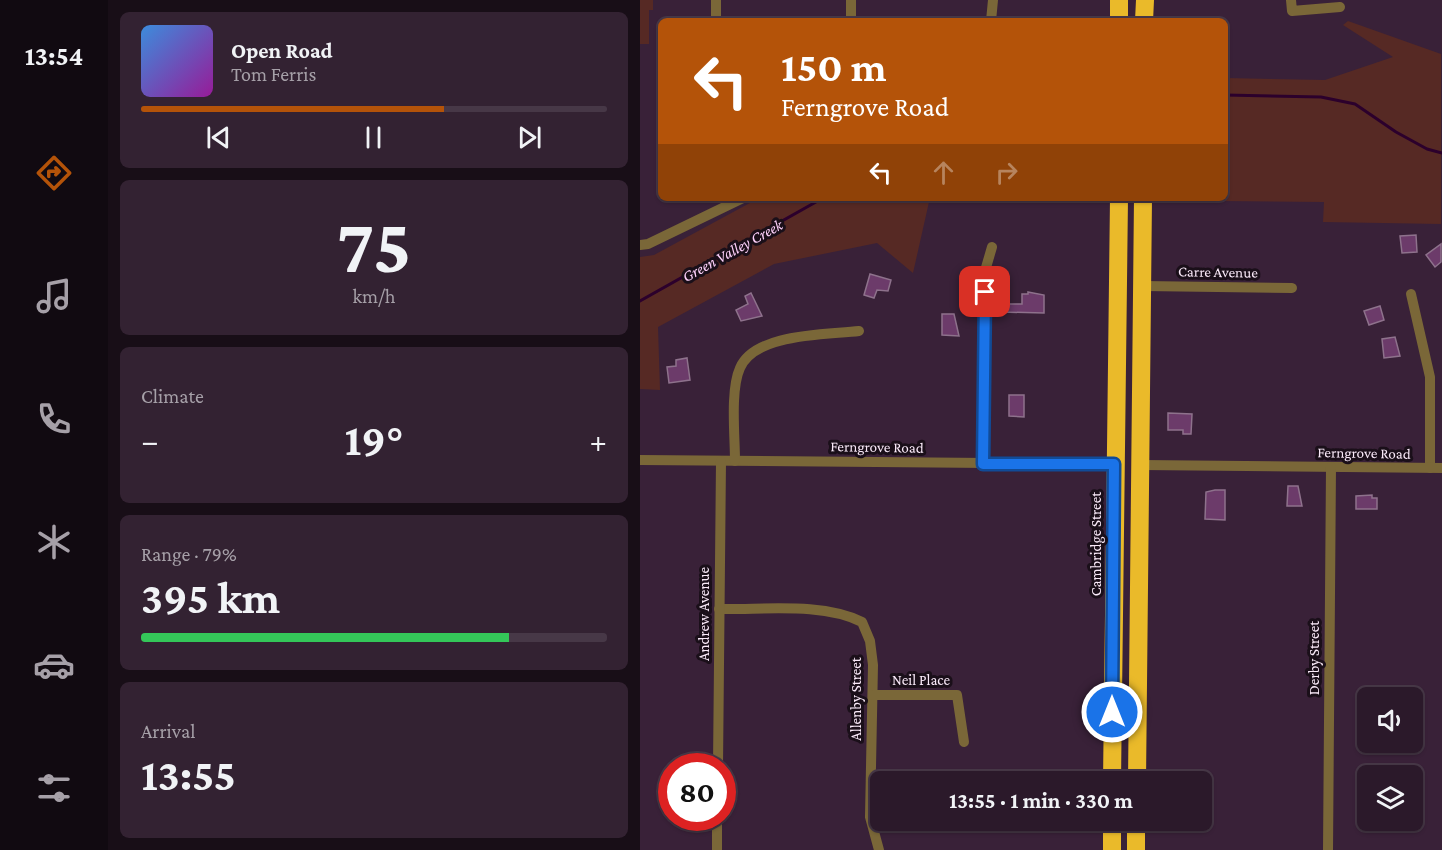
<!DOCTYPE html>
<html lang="en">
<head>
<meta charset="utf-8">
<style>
  body { margin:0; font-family:"Crimson Pro",serif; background:#332232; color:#f1f3f6; height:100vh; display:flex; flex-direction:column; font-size:22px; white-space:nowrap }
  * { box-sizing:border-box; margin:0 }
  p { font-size:20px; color:#a6a0a8 }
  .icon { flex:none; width:33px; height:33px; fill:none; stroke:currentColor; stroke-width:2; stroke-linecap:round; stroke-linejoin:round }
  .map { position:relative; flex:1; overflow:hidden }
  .details { display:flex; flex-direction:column; gap:12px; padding:12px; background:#180e17; width:532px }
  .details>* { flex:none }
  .hud { position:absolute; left:18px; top:18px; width:570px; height:183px; border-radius:9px; box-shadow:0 2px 4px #0004,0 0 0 2px #473847; background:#b45309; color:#fff; overflow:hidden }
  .buttons { position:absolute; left:717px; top:687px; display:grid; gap:12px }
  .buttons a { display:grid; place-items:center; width:66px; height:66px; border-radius:9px; background:#2b192a; box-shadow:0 2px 4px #0004,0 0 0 2px #473847; font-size:30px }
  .speed { position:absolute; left:18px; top:753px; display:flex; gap:12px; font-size:30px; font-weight:700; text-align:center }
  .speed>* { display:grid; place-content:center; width:78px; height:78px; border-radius:50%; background:#2b192a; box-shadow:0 2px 4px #0004,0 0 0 2px #473847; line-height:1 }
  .speed .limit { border:9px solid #d22; background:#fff; color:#111 }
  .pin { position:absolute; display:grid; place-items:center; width:51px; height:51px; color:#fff; margin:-26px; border-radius:12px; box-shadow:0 3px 9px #0006 }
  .me { position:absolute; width:66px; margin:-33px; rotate:0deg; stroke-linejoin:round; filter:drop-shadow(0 0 4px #0008) }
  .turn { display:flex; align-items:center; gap:21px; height:126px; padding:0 24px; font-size:27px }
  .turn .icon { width:78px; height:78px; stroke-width:2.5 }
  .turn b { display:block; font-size:42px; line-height:51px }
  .lanes { display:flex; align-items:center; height:57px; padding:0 24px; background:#0003; justify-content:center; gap:30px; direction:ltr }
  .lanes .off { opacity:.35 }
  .big { font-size:45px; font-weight:700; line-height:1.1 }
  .details .card { flex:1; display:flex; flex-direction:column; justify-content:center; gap:9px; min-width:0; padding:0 21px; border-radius:9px; background:#332232 }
  .details .dial { align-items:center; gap:0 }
  .dial b { font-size:78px; line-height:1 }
  .song { display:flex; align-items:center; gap:18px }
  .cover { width:72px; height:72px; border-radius:9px; background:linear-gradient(135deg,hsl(210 70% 55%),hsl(300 70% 35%)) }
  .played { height:6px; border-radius:3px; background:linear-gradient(90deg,#b45309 65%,#473847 65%) }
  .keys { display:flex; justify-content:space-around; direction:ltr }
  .heat { display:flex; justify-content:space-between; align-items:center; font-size:33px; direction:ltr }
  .charge { height:9px; border-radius:4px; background:linear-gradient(90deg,#34c759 79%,#473847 0) }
  .trip { position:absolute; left:230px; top:771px; width:342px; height:60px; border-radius:9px; background:#2b192a; box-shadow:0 2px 4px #0004,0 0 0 2px #473847; font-weight:700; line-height:60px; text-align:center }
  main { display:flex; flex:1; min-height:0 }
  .menu { display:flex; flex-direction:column; width:108px; justify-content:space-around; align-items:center; background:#110a11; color:#a6a0a8 }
  .menu .icon { width:42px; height:42px }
  .menu .on { color:#b45309 }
  .menu b { font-size:27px; color:#f1f3f6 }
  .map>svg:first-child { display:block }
  .green { fill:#562924 }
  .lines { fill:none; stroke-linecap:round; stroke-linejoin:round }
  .stream { stroke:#2c002c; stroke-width:3 }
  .building { fill:#6c3b6a; stroke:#8e728c; stroke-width:1.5 }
  .street { stroke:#7a6738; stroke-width:10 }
  .highway { stroke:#eaba2a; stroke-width:18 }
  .route-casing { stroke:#114b97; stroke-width:15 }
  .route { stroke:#1a73e8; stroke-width:10 }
  .labels { text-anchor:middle; stroke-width:6; stroke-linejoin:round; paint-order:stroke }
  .street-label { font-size:15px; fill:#faeaf9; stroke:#1a0f19 }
  .water-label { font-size:16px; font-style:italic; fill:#fed1fb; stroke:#1a0f19 }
</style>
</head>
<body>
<main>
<nav class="menu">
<b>13:54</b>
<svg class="icon on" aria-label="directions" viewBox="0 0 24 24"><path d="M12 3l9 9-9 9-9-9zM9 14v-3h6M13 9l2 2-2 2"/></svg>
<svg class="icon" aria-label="music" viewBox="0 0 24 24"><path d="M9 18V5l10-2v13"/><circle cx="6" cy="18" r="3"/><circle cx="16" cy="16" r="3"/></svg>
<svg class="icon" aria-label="phone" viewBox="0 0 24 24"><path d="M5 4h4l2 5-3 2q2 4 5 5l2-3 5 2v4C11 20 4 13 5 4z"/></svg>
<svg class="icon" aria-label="climate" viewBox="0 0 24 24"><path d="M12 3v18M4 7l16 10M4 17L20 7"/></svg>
<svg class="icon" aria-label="car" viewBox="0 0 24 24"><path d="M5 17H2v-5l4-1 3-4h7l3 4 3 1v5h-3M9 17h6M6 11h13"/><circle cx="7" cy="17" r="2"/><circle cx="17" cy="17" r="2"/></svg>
<svg class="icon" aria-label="filters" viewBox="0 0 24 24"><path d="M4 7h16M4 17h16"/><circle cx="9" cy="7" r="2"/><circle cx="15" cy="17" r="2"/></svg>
</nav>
<section class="details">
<div class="card">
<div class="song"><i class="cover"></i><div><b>Open Road</b><p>Tom Ferris</p></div></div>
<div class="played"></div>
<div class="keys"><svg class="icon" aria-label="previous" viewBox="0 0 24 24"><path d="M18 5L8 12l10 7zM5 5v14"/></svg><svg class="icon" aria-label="pause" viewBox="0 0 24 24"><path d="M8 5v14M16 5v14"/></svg><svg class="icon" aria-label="next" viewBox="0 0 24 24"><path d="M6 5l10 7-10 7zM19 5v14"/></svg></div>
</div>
<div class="card dial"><b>75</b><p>km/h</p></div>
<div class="card"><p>Climate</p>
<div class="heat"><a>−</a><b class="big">19°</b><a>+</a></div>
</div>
<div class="card"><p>Range · 79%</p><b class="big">395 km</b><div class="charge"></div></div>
<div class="card"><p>Arrival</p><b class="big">13:55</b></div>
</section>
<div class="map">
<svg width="802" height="850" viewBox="0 0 802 850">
  <rect width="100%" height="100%" fill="#392138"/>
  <g class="green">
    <path d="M0,0h13v10h-4v34h-9z"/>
    <path d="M708,21l93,33v170l-118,-2 1,-20 -102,-1v-3h3v-120l100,2 68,-23 -50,-32z"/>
    <path d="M119,198h174l-4,4 -16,71 -36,-30 -103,21 -116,63 2,63 -20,-1v-132l14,-2z"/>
  </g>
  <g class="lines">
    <g class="stream">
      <path d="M585,95l96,2 34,7 41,28 31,17 15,4"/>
      <path d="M0,301l183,-103"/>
    </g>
  </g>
  <g class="building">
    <path d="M776,235l1,17 -15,1 -2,-17z"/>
    <path d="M801,244v18l-6,5 -9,-12z"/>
    <path d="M230,274l21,6 -3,11 -11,-1 -3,8 -10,-3z"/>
    <path d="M388,292l16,3v18l-43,-1v-8h21v-10h6z"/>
    <path d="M111,293l11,23 -21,5 -5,-11 12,-6 -3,-8z"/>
    <path d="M740,306l4,14 -15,5 -5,-14z"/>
    <path d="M302,314h12l5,22 -17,-1z"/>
    <path d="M755,337l5,19 -16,2 -2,-19z"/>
    <path d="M47,358l3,22 -21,3 -2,-16 9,-1v-6z"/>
    <path d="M369,395h15v22l-15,-1z"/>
    <path d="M528,413l24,1 -1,20h-8v-4h-15z"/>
    <path d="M648,486h10l4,20h-15z"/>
    <path d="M575,490h10v30l-20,-1 1,-27z"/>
    <path d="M732,495v3h5v11h-21v-13z"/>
  </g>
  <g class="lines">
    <g class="street">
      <path d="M651,0l1,11 48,-4"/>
      <path d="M76,21v-21"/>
      <path d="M211,21v-21"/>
      <path d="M351,21l2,-21"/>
      <path d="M0,245l8,-1 95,-46"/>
      <path d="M503,286l149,2"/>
      <path d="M771,294l19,83v91"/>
      <path d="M0,460l474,4"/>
      <path d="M95,461c0,-25 -5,-71 5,-93 15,-35 86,-33 119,-37"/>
      <path d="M343,464l2,-193 7,-24"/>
      <path d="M501,465l301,3"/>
      <path d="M79,609c44,1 103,-7 143,13l8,19 3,24 -3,152 9,33"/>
      <path d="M233,695h84l7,47"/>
      <path d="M78,766l3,-305"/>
      <path d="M77,850v-32"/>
      <path d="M688,850l3,-383"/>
    </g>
    <g class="highway">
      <path d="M479,21v-21"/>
      <path d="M504,21l1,-21"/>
      <path d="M472,782l7,-584"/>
      <path d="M497,782l6,-584"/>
      <path d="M472,850v-30"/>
      <path d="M496,850v-30"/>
    </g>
  </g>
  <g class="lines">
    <defs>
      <path id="route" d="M345,292l-2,172h131l-2,248"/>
    </defs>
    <use href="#route" class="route-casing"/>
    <use href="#route" class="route"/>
  </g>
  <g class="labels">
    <g class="street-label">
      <text transform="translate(578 272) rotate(1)" y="5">Carre Avenue</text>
      <text transform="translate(237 447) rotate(1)" y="5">Ferngrove Road</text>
      <text transform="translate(724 453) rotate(1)" y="5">Ferngrove Road</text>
      <text transform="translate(456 544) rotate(-90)" y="5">Cambridge Street</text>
      <text transform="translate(64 614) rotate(-90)" y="5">Andrew Avenue</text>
      <text transform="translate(674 658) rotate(-90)" y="5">Derby Street</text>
      <text x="281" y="685">Neil Place</text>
      <text transform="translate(216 699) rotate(-90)" y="5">Allenby Street</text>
    </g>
    <g class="water-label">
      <text transform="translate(92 250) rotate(-29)" y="6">Green Valley Creek</text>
    </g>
  </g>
</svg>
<div class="buttons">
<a><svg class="icon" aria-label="sound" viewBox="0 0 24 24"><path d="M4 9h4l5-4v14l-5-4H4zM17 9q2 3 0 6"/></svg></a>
<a><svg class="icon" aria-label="layers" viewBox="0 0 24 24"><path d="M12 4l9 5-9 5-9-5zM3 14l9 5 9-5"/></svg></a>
</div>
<div class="speed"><div class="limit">80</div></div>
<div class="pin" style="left:345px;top:292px;background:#d93025"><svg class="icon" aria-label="arrive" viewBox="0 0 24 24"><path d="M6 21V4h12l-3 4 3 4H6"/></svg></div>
<svg class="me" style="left:472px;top:712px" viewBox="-20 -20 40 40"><circle r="17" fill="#1a73e8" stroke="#fff" stroke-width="3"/><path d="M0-11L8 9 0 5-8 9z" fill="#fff"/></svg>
<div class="trip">13:55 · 1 min · 330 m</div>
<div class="hud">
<div class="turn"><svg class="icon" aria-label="left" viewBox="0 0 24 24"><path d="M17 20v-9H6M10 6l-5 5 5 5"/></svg><div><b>150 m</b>Ferngrove Road</div></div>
<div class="lanes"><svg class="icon" aria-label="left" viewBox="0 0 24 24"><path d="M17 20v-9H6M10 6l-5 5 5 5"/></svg><svg class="icon off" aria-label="ahead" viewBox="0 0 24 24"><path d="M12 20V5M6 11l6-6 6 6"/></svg><svg class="icon off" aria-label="right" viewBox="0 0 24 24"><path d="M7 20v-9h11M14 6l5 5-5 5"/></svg></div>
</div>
</div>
</main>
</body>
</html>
